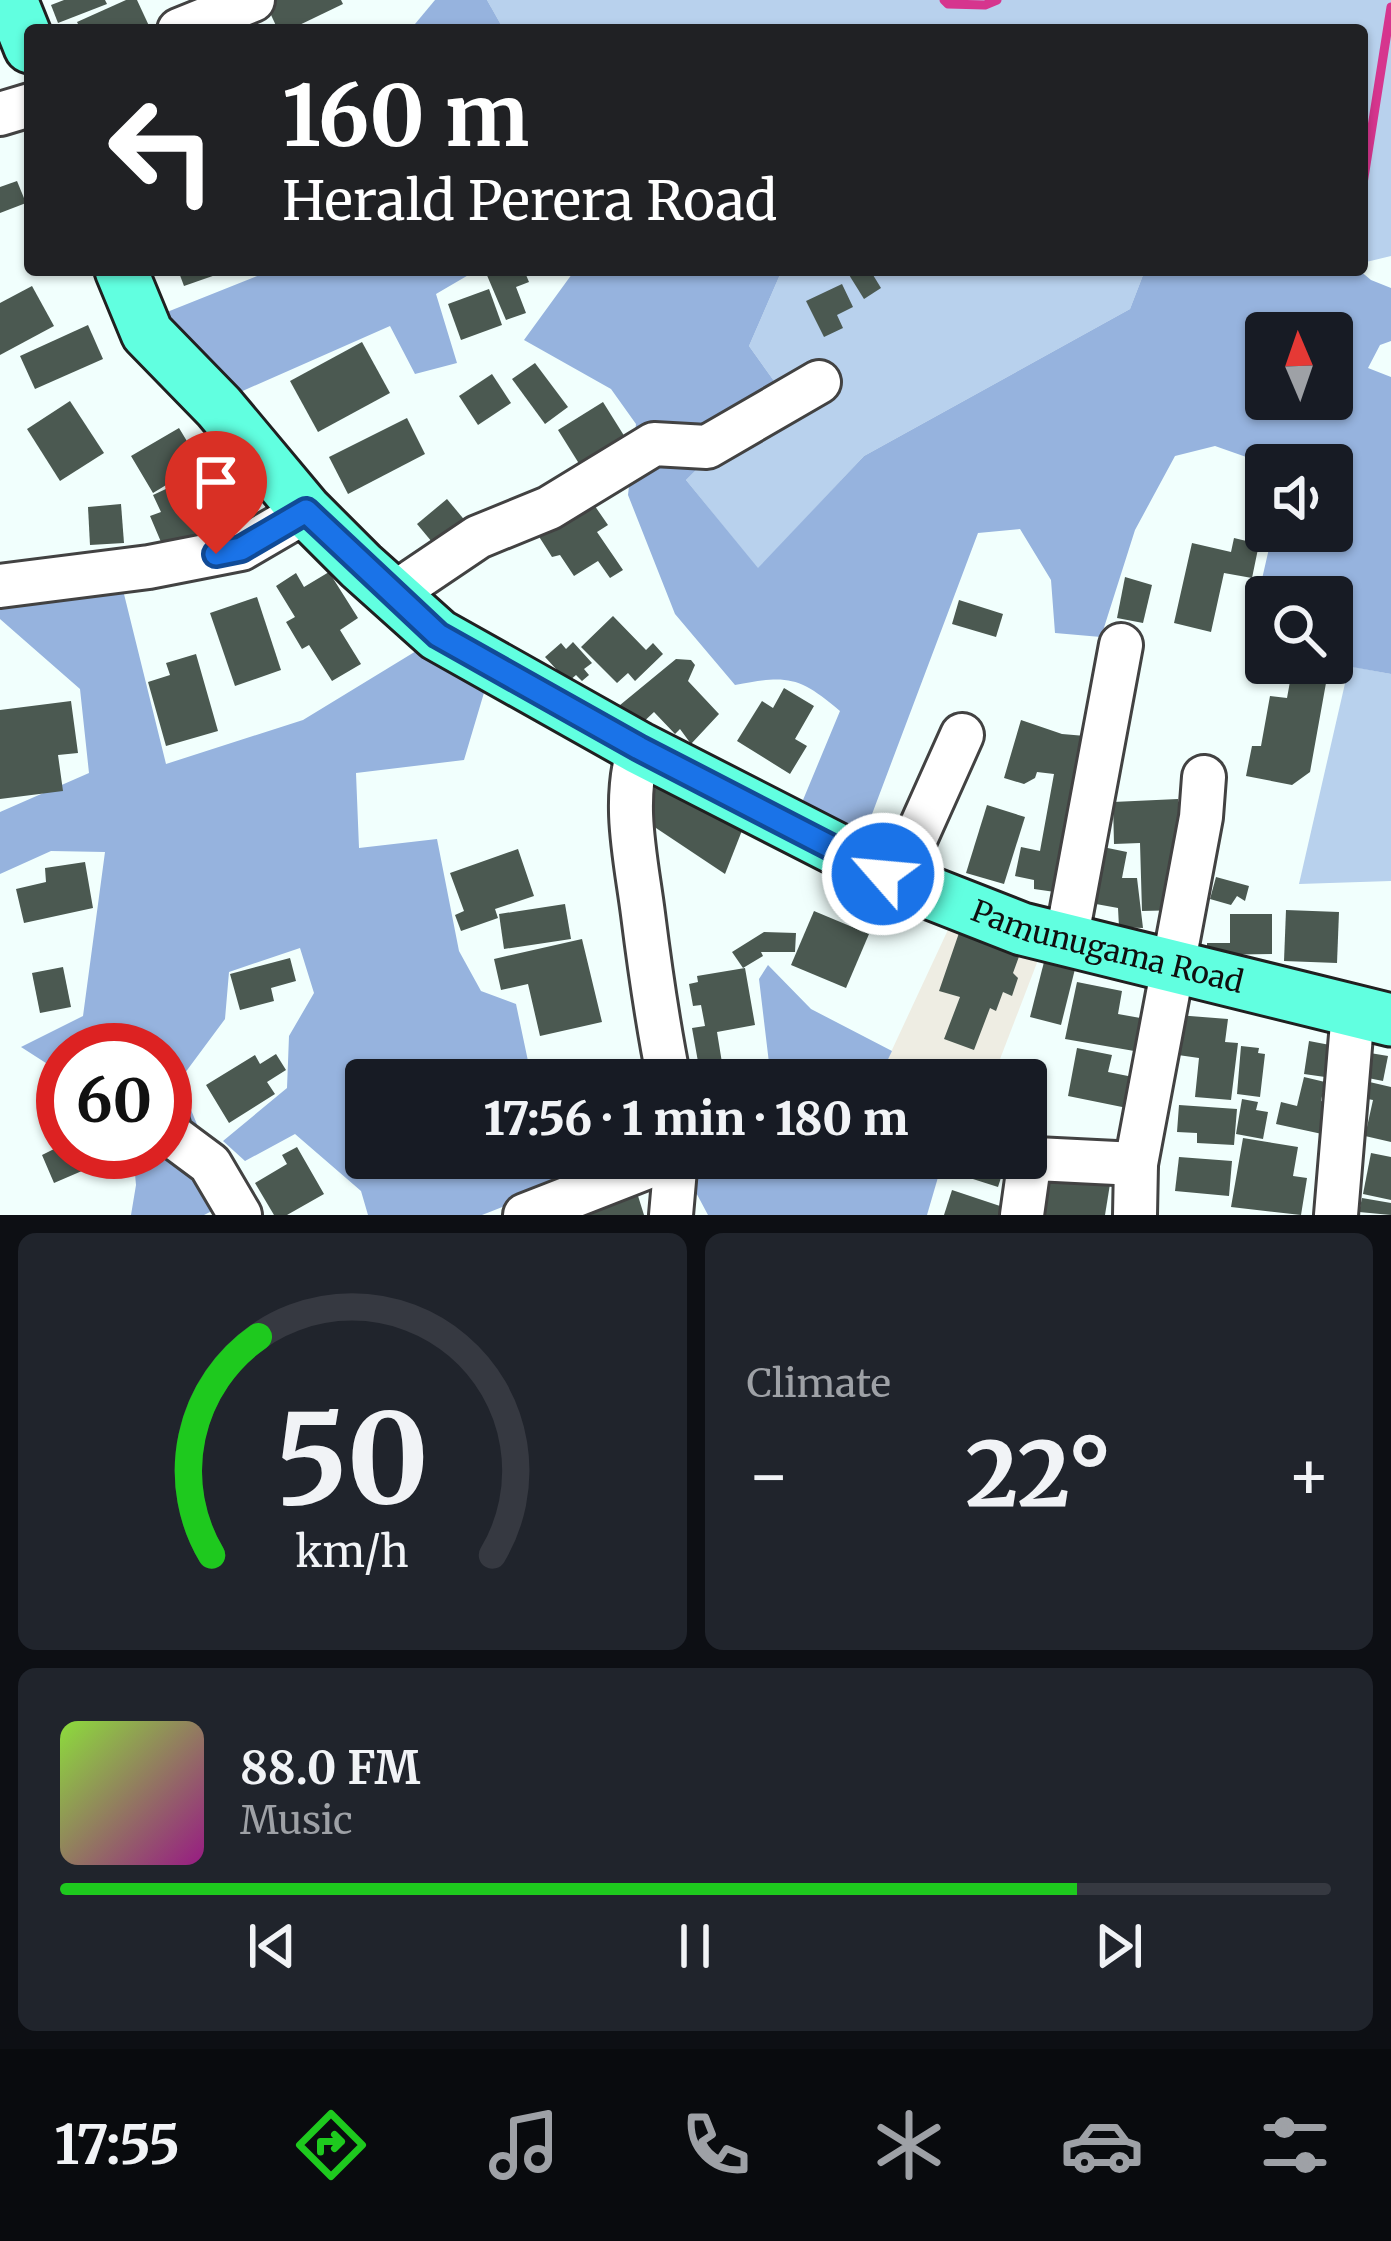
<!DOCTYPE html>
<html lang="en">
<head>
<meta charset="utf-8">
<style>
  body { margin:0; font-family:Merriweather,serif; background:#20242c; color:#f1f3f6; height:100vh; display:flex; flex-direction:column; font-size:45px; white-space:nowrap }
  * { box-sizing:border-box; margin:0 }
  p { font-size:39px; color:#9ea1a6 }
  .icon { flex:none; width:66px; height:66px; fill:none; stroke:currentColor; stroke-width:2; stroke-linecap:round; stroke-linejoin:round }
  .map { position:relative; height:1215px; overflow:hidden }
  .sheet { display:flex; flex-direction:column; gap:18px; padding:18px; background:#0d0f14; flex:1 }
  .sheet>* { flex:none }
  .top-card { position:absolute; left:24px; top:24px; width:1344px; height:252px; border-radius:12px; box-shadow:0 3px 9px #0004; background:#202124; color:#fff; overflow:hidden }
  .needle { width:78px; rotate:358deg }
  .tools { position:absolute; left:1245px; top:312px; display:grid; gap:24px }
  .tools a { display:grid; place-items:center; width:108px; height:108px; border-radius:12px; background:#171b24; box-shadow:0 3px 9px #0004; font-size:60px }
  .speed { position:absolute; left:36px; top:1023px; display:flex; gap:24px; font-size:60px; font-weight:700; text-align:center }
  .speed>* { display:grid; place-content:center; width:156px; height:156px; border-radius:50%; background:#171b24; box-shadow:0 3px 9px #0004; line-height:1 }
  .speed .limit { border:18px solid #d22; background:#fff; color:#111 }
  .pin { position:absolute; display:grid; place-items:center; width:102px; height:102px; color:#fff; margin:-123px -51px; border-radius:50% 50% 50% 0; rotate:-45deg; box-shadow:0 0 12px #0007 }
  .pin .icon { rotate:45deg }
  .me { position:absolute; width:132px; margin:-66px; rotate:297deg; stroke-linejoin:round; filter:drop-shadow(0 0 9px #0008) }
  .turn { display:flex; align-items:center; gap:42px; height:252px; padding:0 60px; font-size:54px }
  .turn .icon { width:156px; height:156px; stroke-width:2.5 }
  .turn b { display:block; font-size:84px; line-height:102px }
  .big { font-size:90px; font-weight:800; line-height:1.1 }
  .sheet .card { flex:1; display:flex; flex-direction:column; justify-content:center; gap:18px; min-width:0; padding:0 42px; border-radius:18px; background:#20242c }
  .sheet .dial { align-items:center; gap:0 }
  .dial svg { height:312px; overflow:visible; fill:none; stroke:#363941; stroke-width:7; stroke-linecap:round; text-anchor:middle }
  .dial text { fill:#f1f3f6; stroke:none }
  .song { display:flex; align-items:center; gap:36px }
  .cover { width:144px; height:144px; border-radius:18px; background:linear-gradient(135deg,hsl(90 70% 55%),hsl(310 70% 35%)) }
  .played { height:12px; border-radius:6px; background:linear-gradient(90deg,#1ec91e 80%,#363941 80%) }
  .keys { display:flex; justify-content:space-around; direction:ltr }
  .heat { display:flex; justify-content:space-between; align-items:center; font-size:66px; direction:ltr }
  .sheet .tiles { flex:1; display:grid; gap:18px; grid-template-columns:1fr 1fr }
  .card:last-child { grid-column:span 2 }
  .trip { position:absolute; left:345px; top:1059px; width:702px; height:120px; border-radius:12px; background:#171b24; box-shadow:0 3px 9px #0004; font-weight:800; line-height:120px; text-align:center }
  .tabs { display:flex; height:192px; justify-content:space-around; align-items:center; background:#090b0e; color:#9ea1a6 }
  .tabs .icon { width:84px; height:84px }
  .tabs .on { color:#1ec91e }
  .tabs b { font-size:54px; color:#f1f3f6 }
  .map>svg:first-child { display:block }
  .industrial { fill:#eeede3 }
  .green { fill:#b8d1ed }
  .forest { fill:#96b3de; fill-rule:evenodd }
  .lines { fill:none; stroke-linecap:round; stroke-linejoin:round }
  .stream { stroke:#d6358e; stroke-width:9 }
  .building { fill:#4b5951 }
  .minor-casing { stroke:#424242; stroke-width:48 }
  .major-casing { stroke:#202020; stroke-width:57 }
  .minor { stroke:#fff; stroke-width:42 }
  .major { stroke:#61ffe0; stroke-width:51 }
  .route-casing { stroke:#114b97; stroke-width:30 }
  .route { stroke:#1a73e8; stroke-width:21 }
  .labels { text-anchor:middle; stroke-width:12; stroke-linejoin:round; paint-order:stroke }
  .street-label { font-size:30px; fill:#0f0f0f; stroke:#fff }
</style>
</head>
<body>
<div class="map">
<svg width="1391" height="1215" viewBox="0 0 1391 1215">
  <rect width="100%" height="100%" fill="#f1fffd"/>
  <path class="industrial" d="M953,919l90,28 -51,133h-114z"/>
  <g class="green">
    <path d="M487,0h904v256l-29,7v-233h-858z"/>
    <path d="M782,270h363l-15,39 -266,147 -106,113 -72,-89 93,-92 -30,-42z"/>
    <path d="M1349,666l42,8v207l-92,3z"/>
  </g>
  <g class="forest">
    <path d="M435,0h52l17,30h-94z"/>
    <path d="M272,270h205l-41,24 21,69 -42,11 -25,-48 -152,67 -86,-75z"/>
    <path d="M566,270h216l-33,76 30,42 -93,92 72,88 106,-112 266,-147 15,-39h214l12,10 20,8v53l-11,4 -12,23 23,9v297l-61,-11 2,-66h-66v55l-20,-3 27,-118h59v-66h-63l-54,-19 -40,10 -40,74 -34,107 -46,-4 -4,-53 -31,-51 -42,4 -115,305 -60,-38 37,-89c-41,-35 -53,-36 -105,-26l-60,-71 -47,-119 8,-71 -25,-35 -87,-49 48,-66zM1266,333h66v66h-66z"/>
    <path d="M123,590l43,174 137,-44 123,-75 60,41 -22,74 -108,13 3,75 78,-9 22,112 22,40 35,13 16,76h-166v78h183l6,28 -73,29h-114l-7,-24 -66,-57 -50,27 -22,-20 64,-53 2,-52 25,-43 -14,-45 -71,24 -4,47 -46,62 22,53 13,76 -10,5h-73l5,-30 -3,-33h32v-102h-102v24l-42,-27 62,-31 22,-164 -54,-1 -51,23v-62l89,-39 -9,-84 -80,-70v-18z"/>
    <path d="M768,965l43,44 81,42 -14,29h-139l30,-17 -10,-84z"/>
    <path d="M691,1158h209l41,9 -14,48h-219l-16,-30z"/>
  </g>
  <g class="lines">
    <g class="stream">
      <path d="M944,0l4,4 37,1 12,-5"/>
      <path d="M1362,190l29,-183"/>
    </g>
  </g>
  <g class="building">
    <path d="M64,0h41l2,4 -49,19 -7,-18z"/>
    <path d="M126,0h11l13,28 -69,2 -4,-8z"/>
    <path d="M269,0h72l2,4 -54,26h-11l-13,-28z"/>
    <path d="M17,181l9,22 -26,10v-26z"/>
    <path d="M178,270h49v1l-43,15z"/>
    <path d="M493,270h31l5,12 -13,5 10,26 -20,7 -20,-47z"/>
    <path d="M846,270h24l11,18 -17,11z"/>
    <path d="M842,284l11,23 -16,8 6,13 -19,9 -18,-36z"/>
    <path d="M32,286l22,40 -54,29v-52z"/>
    <path d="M489,289l13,36 -41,15 -13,-36z"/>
    <path d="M88,325l15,34 -68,30 -15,-33z"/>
    <path d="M362,342l28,51 -72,39 -28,-51z"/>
    <path d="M535,363l33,44 -23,17 -33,-45z"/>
    <path d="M492,374l19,29 -33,22 -19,-29z"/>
    <path d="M70,401l34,52 -44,28 -33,-52z"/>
    <path d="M603,402l25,40 -45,28 -25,-40z"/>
    <path d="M407,418l18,36 -77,40 -19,-37z"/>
    <path d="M179,428l29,48 -20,11 -7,-11 -28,17 -22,-37z"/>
    <path d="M232,474l17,24 -43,31 -18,-25z"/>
    <path d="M168,488l7,16 9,-4 18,42 -38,7 -14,-33 11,-4 -8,-17z"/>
    <path d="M447,499l20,24 -30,25 -20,-24z"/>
    <path d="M590,499l18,26 -11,7 26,38 -13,8 -12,-17 -24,15 -14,-21 -8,2 -14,-22z"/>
    <path d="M121,504l3,39 -34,2 -2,-38z"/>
    <path d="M1234,538l25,6 -7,34 -28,-5 -13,59 -37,-9 18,-80 39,9z"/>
    <path d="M329,572l29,46 -18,12 21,34 -29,17 -23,-36 -7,4 -16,-27 9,-5 -19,-31 20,-13 8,14z"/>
    <path d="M1125,577l27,8 -9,38 -26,-5z"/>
    <path d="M257,597l24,73 -46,16 -25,-73z"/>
    <path d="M959,600l44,14 -7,23 -44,-13z"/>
    <path d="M613,616l33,34 7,-7 10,11 -28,27 -7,-8 -11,10 -36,-36z"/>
    <path d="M573,642l19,21 -8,6 5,6 -7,6 -6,-6 -8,7 -23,-25 16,-14 5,6z"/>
    <path d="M196,654l22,77 -52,15 -18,-64 22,-7 -4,-12z"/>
    <path d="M676,659l15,1 4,5 -7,16 31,33 -28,30 -11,-15 -5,5 -21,-22 -15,14 -25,-16z"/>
    <path d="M1291,676l35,7 -16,89 -18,13 -46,-9 6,-30h9l9,-50 17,2z"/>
    <path d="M784,688l30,18 -19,33 12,7 -17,28 -53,-33 25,-40 11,7z"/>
    <path d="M71,701l7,52 -20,2 5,36 -63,8v-89z"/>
    <path d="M1021,720l41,14 35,3 -28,157 -35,-5v-9l-19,-4 6,-29 19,4 14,-77 -17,-2 -2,6 -11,6 -20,-6z"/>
    <path d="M656,787l87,41 -18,46 -84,-56z"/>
    <path d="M1178,799l4,111 -40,1 -2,-68 -26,1 -1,-42z"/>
    <path d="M987,805l38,12 -21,67 -38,-11z"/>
    <path d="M1098,846l29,6 -5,26h15l6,50 -24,-1 -1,-19 -33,-6z"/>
    <path d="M518,849l16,47 -39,13 3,9 -37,13 -6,-16 9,-4 -14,-38z"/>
    <path d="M85,862l8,46 -69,15 -8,-34 30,-7 -1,-14z"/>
    <path d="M1216,877l33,9 -4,15 -8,-5 -6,9 -21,-6z"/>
    <path d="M565,904l6,35 -67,10 -5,-35z"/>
    <path d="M1286,910l53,2 -2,51 -53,-2z"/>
    <path d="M814,911l55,23 -23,54 -55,-23z"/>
    <path d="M1230,914h42v40l-65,1v-12h23z"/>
    <path d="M960,930l61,21 -8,22 5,5 -6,18 -9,-4 -7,19 -6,-3 -16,42 -30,-11 16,-42 -21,-6z"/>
    <path d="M764,932l32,1 -1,19h-34l2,4 -20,12 -11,-16z"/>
    <path d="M582,939l20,83 -62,14 -12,-52 -27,6 -7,-31z"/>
    <path d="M290,958l6,23 -25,7 3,13 -34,9 -10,-36z"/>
    <path d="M1044,962l31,7 -14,56 -31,-8z"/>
    <path d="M63,967l8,40 -31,6 -8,-40z"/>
    <path d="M745,968l10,57 -38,7 6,37 -23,4 -8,-45 13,-2 -4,-21 -8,1 -4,-22 9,-2 -1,-6z"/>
    <path d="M1077,982l45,9 -4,23 28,5 -6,33 -75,-13z"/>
    <path d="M1177,1015l51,4 -3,23 13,1 -7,57 -36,-3 4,-39 -28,-4z"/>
    <path d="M1309,1041l21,4 -5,32 -21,-3z"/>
    <path d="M1241,1046l18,2 -1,5 7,1 -5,43 -23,-3z"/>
    <path d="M1077,1048l35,7 -4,17 30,6 -6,31 -64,-13z"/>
    <path d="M1364,1052l24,4 -5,25 -25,-5z"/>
    <path d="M276,1054l10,16 -19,12 8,12 -46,29 -23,-38 49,-30 5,9z"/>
    <path d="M916,1060l49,20h-58z"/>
    <path d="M608,1062l5,18h-67l-1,-2z"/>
    <path d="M1304,1077l21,5 -4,19 8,2 -7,31 -46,-10 5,-22 16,4z"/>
    <path d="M1361,1080l30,7v55l-26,-6 8,-36 -16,-3z"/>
    <path d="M63,1098v54h63l-72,31 -12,-28 12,-6 -17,-39z"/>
    <path d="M1242,1099l16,3 -2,8 12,2 -5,27 -27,-5z"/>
    <path d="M1179,1105l58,4 -3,36 -37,-2v-10l-20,-1z"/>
    <path d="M1243,1138l55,9 -5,29 14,2 -6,37 -70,-8z"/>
    <path d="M297,1147l27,47 -37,21h-13l-19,-32 32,-19 -5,-9z"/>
    <path d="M1371,1153l20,4v43l-28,-6z"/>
    <path d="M1179,1157l53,4 -3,35 -54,-5z"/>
    <path d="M956,1158l50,4 -8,25 -47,-15z"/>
    <path d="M1034,1173l76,11 -5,31h-78z"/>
    <path d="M634,1183l10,32h-57l-5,-15z"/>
    <path d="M952,1190l54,18 -3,7h-59z"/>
    <path d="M1362,1198l29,5v12l-32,-3z"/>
  </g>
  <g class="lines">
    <defs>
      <g id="minor">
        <path d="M179,30l74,-30"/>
        <path d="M0,114l30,-9"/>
        <path d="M0,586l149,-19 92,-18 65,-38"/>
        <path d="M392,595l86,-58 71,-29 105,-64 53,3 112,-65"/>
        <path d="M639,748c-17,55 -3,111 4,166 7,56 15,111 26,166"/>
        <path d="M897,880l65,-145"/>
        <path d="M1066,941l55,-296"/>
        <path d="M165,1115l6,20 39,29 30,51"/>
        <path d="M525,1215l146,-57"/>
        <path d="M671,1215l5,-57"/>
        <path d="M1022,1215l7,-50 7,-6 100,5"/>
        <path d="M1135,1215l1,-51 65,-347 3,-40"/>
        <path d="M1336,1215l17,-204"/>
      </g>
      <g id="major">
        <path d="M11,0l19,47"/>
        <path id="s1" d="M121,270l26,63 72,74 87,104 55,55 77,69 201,113 258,132 125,49 369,91"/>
      </g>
    </defs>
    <use href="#minor" class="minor-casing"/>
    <use href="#major" class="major-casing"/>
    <use href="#minor" class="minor"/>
    <use href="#major" class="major"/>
  </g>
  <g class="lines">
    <defs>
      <path id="route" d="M216,554l25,-5 65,-38 132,124 201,113 244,126"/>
    </defs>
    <use href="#route" class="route-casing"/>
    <use href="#route" class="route"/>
  </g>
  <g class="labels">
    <g class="street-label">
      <text dy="10" stroke="none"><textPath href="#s1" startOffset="1230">Pamunugama Road</textPath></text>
    </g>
  </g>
</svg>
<div class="tools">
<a><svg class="needle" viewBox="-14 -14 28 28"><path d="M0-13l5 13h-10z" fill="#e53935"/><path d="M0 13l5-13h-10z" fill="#9ea1a6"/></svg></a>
<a><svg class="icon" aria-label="sound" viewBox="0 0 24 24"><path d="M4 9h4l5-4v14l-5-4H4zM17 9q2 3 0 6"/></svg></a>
<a><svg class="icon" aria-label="search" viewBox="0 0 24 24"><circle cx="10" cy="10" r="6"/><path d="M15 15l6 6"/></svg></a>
</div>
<div class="speed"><div class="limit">60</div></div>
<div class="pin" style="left:216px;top:554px;background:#d93025"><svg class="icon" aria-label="arrive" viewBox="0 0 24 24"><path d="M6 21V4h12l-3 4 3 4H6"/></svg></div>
<svg class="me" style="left:883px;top:874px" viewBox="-20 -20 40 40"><circle r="17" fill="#1a73e8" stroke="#fff" stroke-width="3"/><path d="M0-11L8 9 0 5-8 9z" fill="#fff"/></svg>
<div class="trip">17:56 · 1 min · 180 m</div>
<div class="top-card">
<div class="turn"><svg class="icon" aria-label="left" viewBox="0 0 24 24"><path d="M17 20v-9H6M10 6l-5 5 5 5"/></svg><div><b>160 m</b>Herald Perera Road</div></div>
</div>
</div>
<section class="sheet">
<div class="tiles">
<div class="card dial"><svg viewBox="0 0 100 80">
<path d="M14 69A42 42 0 1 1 86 69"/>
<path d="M14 69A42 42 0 0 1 26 13" stroke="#1ec91e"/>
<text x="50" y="56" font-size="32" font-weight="700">50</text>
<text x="50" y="72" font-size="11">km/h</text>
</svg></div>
<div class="card"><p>Climate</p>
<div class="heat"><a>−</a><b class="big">22°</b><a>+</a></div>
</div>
<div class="card">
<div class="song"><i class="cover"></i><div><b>88.0 FM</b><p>Music</p></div></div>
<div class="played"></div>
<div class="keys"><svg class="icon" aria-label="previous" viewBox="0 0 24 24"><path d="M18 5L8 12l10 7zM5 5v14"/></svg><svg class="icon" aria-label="pause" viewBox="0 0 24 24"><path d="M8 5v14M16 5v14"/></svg><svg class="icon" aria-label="next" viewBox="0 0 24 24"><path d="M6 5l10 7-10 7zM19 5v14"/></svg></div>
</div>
</div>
</section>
<nav class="tabs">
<b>17:55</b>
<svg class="icon on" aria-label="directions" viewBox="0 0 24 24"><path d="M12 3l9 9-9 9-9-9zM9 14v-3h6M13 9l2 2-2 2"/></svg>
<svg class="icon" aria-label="music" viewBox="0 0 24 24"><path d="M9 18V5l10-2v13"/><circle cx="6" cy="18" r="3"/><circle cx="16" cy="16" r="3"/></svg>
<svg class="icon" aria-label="phone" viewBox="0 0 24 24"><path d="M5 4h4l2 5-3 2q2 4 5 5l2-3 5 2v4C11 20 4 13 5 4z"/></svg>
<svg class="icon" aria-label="climate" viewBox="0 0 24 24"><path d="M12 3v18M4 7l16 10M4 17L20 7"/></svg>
<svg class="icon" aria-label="car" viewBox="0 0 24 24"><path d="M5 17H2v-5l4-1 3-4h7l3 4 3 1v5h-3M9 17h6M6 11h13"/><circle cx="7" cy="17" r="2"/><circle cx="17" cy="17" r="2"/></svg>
<svg class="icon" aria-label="filters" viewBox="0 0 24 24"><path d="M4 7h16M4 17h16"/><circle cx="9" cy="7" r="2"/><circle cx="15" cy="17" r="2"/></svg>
</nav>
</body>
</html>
